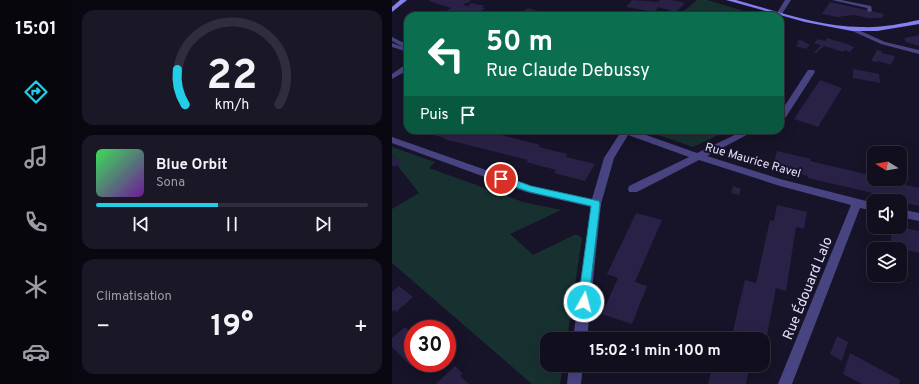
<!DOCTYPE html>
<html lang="fr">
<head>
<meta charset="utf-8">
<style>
  body { margin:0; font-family:Overpass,sans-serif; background:#1a1727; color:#f1f3f6; height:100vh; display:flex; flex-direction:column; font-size:15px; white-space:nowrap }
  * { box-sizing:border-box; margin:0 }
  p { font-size:13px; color:#9c9ca4 }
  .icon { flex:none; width:22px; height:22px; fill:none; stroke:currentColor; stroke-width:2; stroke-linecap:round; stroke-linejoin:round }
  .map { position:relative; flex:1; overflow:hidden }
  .sheet { display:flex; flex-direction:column; gap:10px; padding:10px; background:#090810; width:320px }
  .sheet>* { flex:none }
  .banner { position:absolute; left:12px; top:12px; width:380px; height:122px; border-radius:12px; box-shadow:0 4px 16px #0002,0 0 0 1px #302e3c; background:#0b6e4f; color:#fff; overflow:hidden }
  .needle { width:26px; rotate:281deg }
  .controls { position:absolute; left:475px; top:146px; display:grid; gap:8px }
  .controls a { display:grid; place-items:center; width:40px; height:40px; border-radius:8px; background:#110e1e; box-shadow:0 4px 16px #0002,0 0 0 1px #302e3c; font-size:20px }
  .speed { position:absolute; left:12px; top:320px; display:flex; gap:8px; font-size:20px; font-weight:700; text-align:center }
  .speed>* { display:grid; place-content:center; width:52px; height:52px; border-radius:50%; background:#110e1e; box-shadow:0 4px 16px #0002,0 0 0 1px #302e3c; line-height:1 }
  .speed .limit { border:6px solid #d22; background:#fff; color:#111 }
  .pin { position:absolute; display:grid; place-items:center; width:34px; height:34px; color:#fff; margin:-17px; border:2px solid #fff; border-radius:50%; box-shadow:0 1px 4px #0007 }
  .me { position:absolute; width:44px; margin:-22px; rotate:7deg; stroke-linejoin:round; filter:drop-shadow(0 0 3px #0008) }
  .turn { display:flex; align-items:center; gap:14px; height:84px; padding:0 16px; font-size:18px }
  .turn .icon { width:52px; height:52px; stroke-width:2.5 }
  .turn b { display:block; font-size:28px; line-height:34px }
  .then { display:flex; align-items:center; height:38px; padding:0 16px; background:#0003; gap:8px; font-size:15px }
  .big { font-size:30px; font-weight:700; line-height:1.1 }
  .sheet .tile { flex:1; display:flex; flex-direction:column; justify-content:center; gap:6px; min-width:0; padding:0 14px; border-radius:12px; background:#1a1727 }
  .sheet .dial { align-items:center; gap:0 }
  .dial svg { height:104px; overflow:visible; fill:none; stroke:#302e3c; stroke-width:7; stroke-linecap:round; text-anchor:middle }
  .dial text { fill:#f1f3f6; stroke:none }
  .song { display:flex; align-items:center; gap:12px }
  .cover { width:48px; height:48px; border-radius:6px; background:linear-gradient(135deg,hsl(130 70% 55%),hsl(280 70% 35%)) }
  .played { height:4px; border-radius:2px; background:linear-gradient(90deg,#21cee5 45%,#302e3c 45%) }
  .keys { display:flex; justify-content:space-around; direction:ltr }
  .heat { display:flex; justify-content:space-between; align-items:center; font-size:22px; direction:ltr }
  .trip { position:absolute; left:148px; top:332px; width:230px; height:40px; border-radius:12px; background:#110e1e; box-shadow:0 4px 16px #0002,0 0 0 1px #302e3c; font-weight:700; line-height:40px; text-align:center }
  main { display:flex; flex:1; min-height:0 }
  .tab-bar { display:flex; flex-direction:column; width:72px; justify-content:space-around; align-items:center; background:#07060c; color:#9c9ca4 }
  .tab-bar .icon { width:28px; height:28px }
  .tab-bar .on { color:#21cee5 }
  .tab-bar b { font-size:18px; color:#f1f3f6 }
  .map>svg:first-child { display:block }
  .green { fill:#173130 }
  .building { fill:#2a2246 }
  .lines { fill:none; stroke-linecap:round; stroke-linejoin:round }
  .service { fill:#474481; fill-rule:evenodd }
  .minor { fill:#474481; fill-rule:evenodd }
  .secondary { fill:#8580f0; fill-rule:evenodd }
  .route { fill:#21cee5; stroke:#158695 }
  .labels { text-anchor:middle; stroke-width:4; stroke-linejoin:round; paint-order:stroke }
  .street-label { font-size:12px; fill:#e2defb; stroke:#171328 }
  .near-street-label { font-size:14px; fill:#e2defb; stroke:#171328 }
</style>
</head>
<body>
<main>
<nav class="tab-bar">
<b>15:01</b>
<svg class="icon on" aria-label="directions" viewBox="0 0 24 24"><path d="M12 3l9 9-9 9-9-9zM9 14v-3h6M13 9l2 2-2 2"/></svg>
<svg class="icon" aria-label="music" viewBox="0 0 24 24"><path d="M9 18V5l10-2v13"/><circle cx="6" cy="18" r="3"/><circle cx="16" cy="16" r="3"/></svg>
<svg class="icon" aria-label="phone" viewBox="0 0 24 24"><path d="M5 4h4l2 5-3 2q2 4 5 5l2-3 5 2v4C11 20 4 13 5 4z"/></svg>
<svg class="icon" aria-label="climate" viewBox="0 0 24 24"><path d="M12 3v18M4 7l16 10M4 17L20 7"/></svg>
<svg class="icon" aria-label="car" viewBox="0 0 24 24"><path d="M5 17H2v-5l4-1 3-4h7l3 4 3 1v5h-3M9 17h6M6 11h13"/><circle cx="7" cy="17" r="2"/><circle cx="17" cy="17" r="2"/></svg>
</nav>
<section class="sheet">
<div class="tile dial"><svg viewBox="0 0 100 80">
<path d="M14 69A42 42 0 1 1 86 69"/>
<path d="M14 69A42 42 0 0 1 8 42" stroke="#21cee5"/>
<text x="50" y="56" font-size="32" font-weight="700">22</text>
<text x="50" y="72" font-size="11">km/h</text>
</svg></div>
<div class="tile">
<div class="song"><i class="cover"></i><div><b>Blue Orbit</b><p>Sona</p></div></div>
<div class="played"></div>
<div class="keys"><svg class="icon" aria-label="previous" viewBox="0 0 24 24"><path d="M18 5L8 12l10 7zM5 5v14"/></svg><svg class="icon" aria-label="pause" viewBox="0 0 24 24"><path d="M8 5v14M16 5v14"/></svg><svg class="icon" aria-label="next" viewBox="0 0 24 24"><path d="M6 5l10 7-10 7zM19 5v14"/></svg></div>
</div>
<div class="tile"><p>Climatisation</p>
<div class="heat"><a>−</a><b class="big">19°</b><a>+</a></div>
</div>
</section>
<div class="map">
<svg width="527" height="384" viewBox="0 0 527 384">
  <rect width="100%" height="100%" fill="#171328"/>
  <g class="green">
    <path d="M305,0h10l54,16h-83z"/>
    <path d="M252,130h85l-36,17z"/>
    <path d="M0,147l43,15 -6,6 94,34 38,8 -51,24 23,21 41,-20h4l4,3 -15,101h-20v26h16l-3,19h-28l-140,-121v-54l27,-16 -22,-28 4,-3 -9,-7z"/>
  </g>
  <g class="building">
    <path d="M39,0h38l2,1 -8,4 5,1 3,-3 14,3 -4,2h4l-7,6 -4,-1 -3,3 -24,-5 4,-3 -22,-7z"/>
    <path d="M240,0l26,2 2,-2h11l14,3 -9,9 -18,-5 -3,5 -29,-5z"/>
    <path d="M438,2l54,12 -2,4h-14l-14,-3 -17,2 -15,-3z"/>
    <path d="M136,8l25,8h-37z"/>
    <path d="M527,35v11l-13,-4 -2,-4z"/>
    <path d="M435,38l17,5 10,4 -4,5 -5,-2 -1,2 -20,-6 -8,7h-2l7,-8 -7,-2 4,-4 7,2z"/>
    <path d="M408,40l3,1 7,4 -4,4 -11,-3 3,-2 -1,-3z"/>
    <path d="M485,50l5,1 -1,2 14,3 -4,9 -13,-4 -1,1 -6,-1z"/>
    <path d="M461,69l26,5 1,9 -27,-5z"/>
    <path d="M428,80l22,8 -24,39 -24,-8z"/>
    <path d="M28,130h57l7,2 2,-1 54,14 -1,2 28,7 -1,3 29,7 -10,17 -31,-8 2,-3 -30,-8 2,-2 -84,-21 1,-1 -26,-7z"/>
    <path d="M385,151l34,8 -1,2 64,15v3h7l38,9v18l-38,-9v-2l-73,-17v-2l-35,-9z"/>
    <path d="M0,155l2,2 8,5 -8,5 -2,-2z"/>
    <path d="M341,186l8,3 -2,6 -8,-2z"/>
    <path d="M385,205l30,7 -3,17 -8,-2 -10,64 -10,-3 -13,68v-17h-32l14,-59 11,3 14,-63 4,1z"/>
    <path d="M244,213l26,7 -27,62 12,4 -15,38 -30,-10 16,-36 -11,-4z"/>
    <path d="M499,227h9l19,4v22l-28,-7z"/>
    <path d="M7,286l14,11 -17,15 -1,-2 -3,2v-20z"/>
    <path d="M13,327l8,8v27l-3,3 -18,-18v-9z"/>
    <path d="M445,336l11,6 -6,19 -12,-7z"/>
    <path d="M458,353l50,27 -1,4h-37l-19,-10z"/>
    <path d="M321,365h49l-1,6 -12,-3 -3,16h-38z"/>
    <path d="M63,366l8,8 -3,2 9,8h-33z"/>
  </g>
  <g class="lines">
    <g class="service">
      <path d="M440,0h9l30,6 1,5 -4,1 -1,-4z"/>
      <path d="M0,37l16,8v7l-16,-5v-4l11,4 -11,-6z"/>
    </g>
    <g class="minor">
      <path d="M393,0h6l-11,17v-1h-5z"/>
      <path d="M458,28h4l31,14 34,8v4l-38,-10 -31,-14z"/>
      <path d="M13,65h3v5l-16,9v-5z"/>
      <path d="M416,70h6l1,2 -29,45 -6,2v-6z"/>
      <path d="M230,130h10l65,23 48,-23h11l-49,26 73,23 94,24v8l-14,-3 -68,176h-14l73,-179 -71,-19 -81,-26 -62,32h-8l-1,-3 1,-3 60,-29 -61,-22 -14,23 -13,46 -14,135h-14l18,-132 -65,-15 -134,-49v-6l139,49 61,13 12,-41z"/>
      <path d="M508,209l19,4v8l-19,-4z"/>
      <path d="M177,365h14l-2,19h-14z"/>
    </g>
    <g class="secondary">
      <path d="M8,0h7l-15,12v-5z"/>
      <path d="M334,0h10c40,11 83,27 125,27 20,1 39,-3 58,-7v4l-42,7h-25l-47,-9z"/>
    </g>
  </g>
  <path class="route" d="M109,175l30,11 68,15 1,3 -12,102 -4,1 -4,-1 -2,-4 13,-96 -61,-14 -32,-11 -1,-2 1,-3z"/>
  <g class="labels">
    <g class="street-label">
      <text transform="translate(361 160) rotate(16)" y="4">Rue Maurice Ravel</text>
    </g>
    <g class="near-street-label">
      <text transform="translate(415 288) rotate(-68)" y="5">Rue Édouard Lalo</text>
    </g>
  </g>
</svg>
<div class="controls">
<a><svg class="needle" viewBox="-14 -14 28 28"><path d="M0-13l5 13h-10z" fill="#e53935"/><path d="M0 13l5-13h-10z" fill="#9c9ca4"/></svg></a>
<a><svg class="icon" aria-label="sound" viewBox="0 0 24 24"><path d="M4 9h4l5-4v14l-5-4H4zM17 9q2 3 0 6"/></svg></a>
<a><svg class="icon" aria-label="layers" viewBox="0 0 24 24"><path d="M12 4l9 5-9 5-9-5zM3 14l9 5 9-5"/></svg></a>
</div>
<div class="speed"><div class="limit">30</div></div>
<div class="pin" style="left:109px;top:179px;background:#d93025"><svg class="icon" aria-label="arrive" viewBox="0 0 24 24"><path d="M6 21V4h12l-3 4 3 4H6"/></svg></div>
<svg class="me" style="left:192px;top:302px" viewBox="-20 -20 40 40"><circle r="17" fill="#21cee5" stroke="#fff" stroke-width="3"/><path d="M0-11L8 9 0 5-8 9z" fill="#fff"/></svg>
<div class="trip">15:02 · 1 min · 100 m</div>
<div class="banner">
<div class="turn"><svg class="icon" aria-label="left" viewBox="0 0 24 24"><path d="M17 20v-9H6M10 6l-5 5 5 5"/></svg><div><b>50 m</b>Rue Claude Debussy</div></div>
<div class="then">Puis<svg class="icon" aria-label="arrive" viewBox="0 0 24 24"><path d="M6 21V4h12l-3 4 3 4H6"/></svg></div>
</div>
</div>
</main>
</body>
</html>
